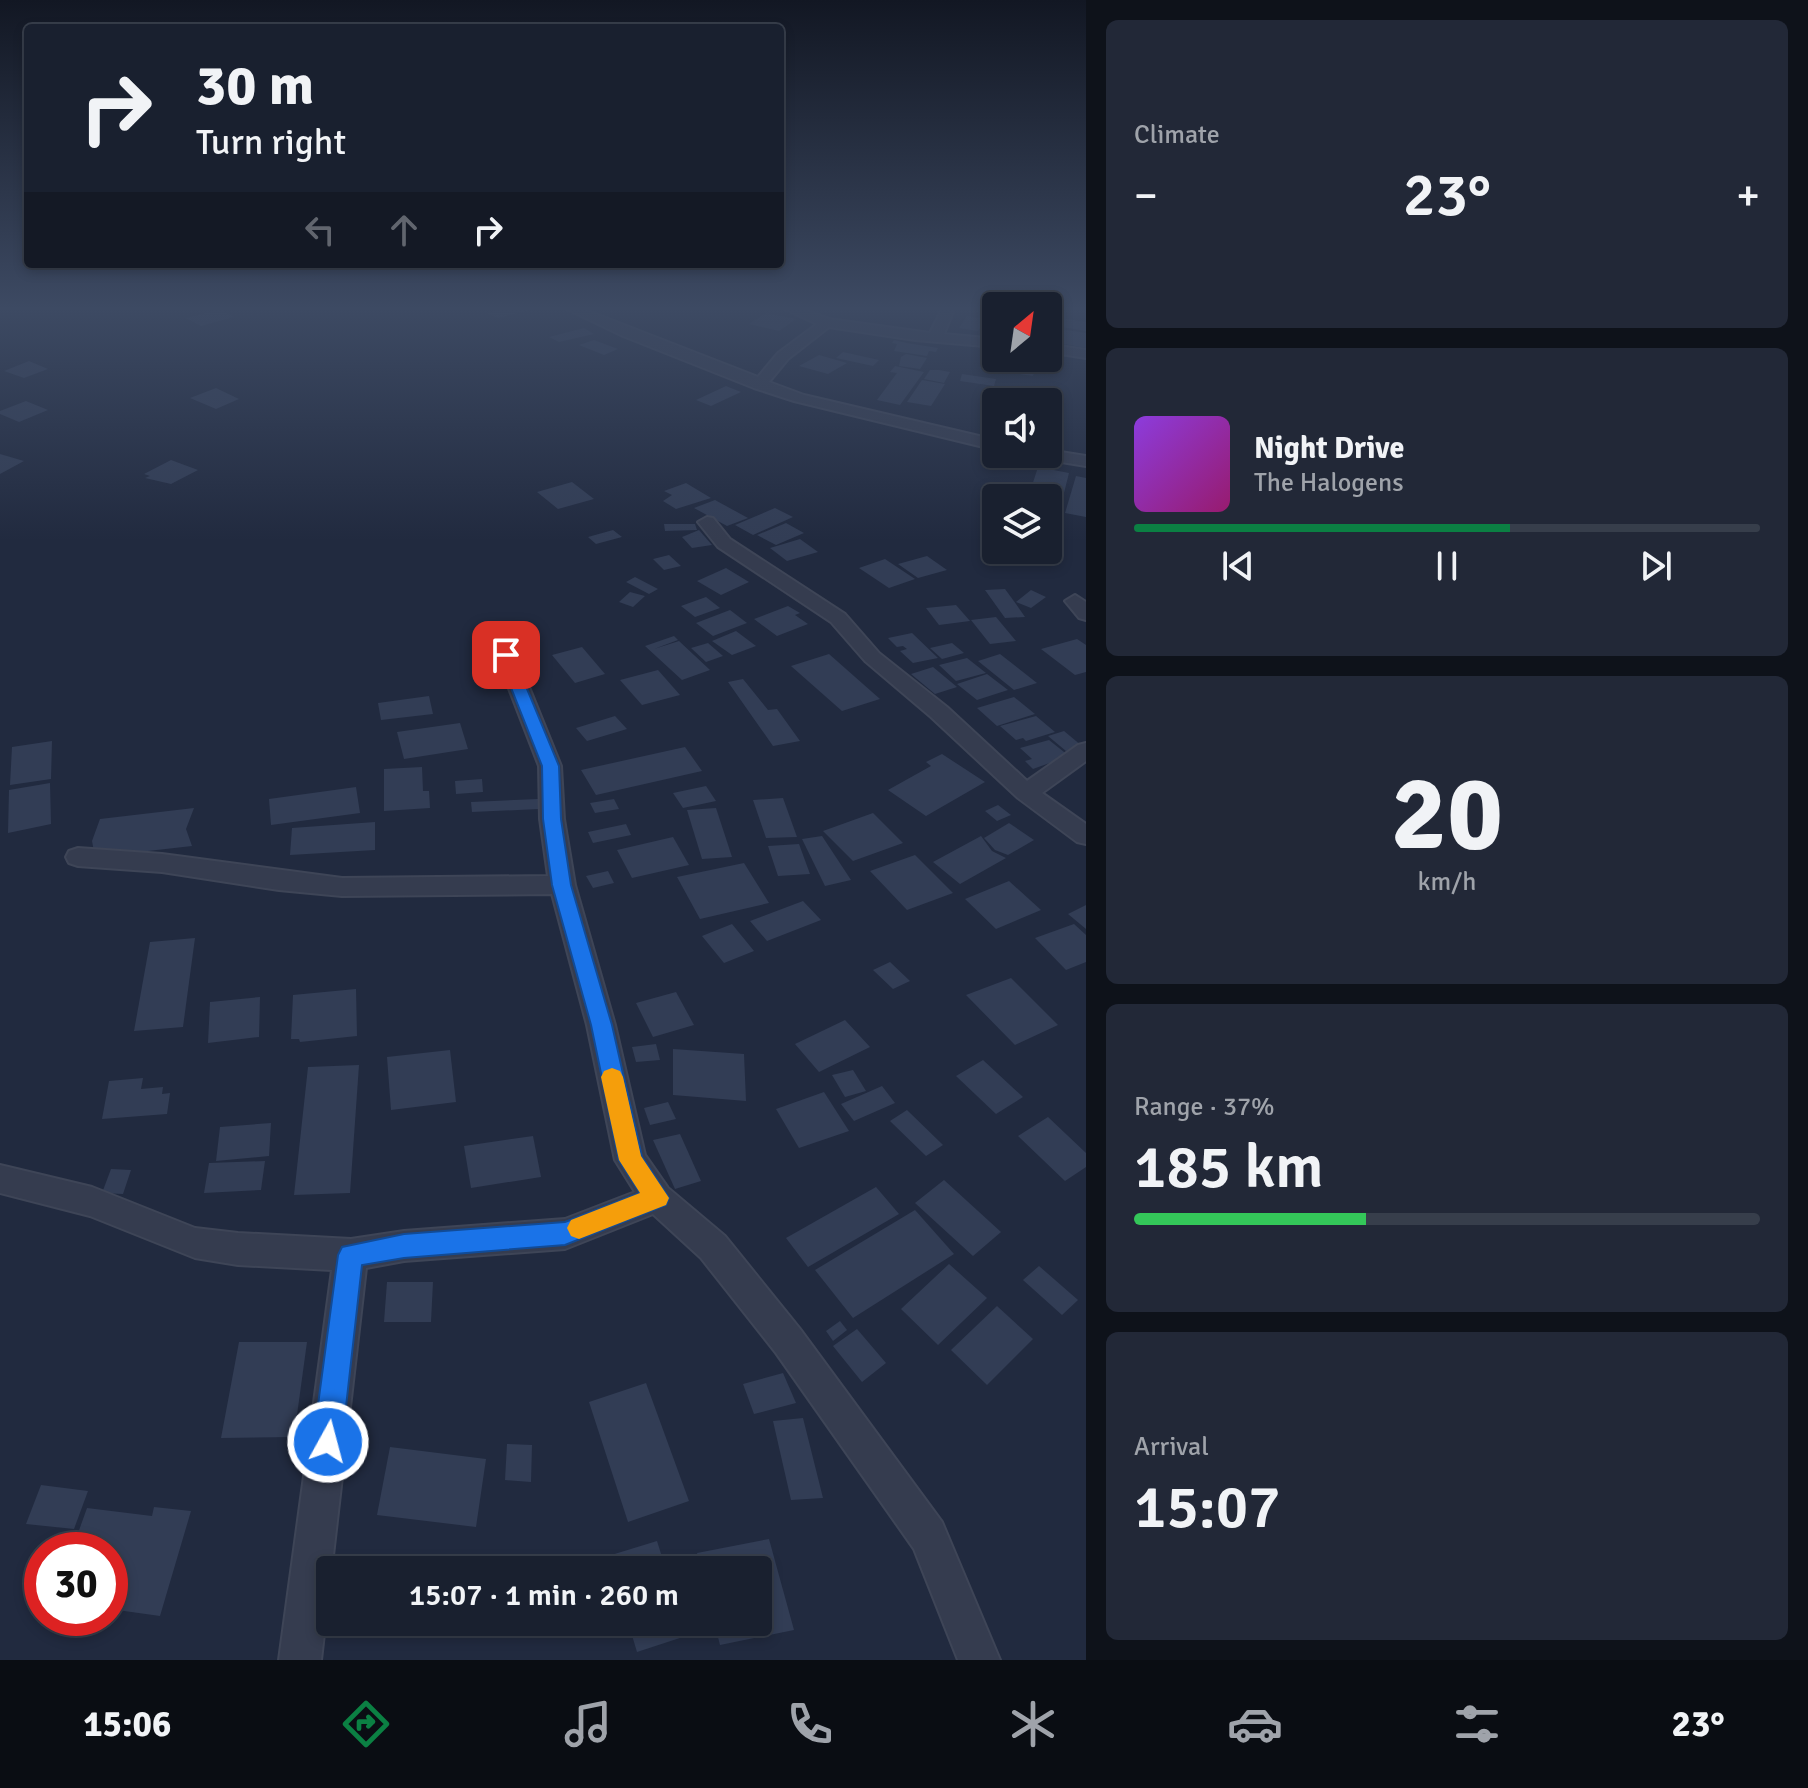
<!DOCTYPE html>
<html lang="en">
<head>
<meta charset="utf-8">
<style>
  body { margin:0; font-family:Signika,sans-serif; background:#222837; color:#f1f3f6; height:100vh; display:flex; flex-direction:column; font-size:30px; white-space:nowrap }
  * { box-sizing:border-box; margin:0 }
  p { font-size:26px; color:#9fa3aa }
  .icon { flex:none; width:44px; height:44px; fill:none; stroke:currentColor; stroke-width:2; stroke-linecap:round; stroke-linejoin:round }
  .map { position:relative; flex:1; overflow:hidden }
  .sheet { display:flex; flex-direction:column; gap:20px; padding:20px; background:#0e121a; width:722px }
  .sheet>* { flex:none }
  .banner { position:absolute; left:24px; top:24px; width:760px; height:244px; border-radius:8px; box-shadow:0 4px 12px #0003,0 0 0 2px #373e4b; background:#19202f; color:#f1f3f6; overflow:hidden }
  .needle { width:52px; rotate:29deg }
  .tools { position:absolute; left:982px; top:292px; display:grid; gap:16px }
  .tools a { display:grid; place-items:center; width:80px; height:80px; border-radius:8px; background:#19202f; box-shadow:0 4px 12px #0003,0 0 0 2px #373e4b; font-size:40px }
  .speed { position:absolute; left:24px; top:1532px; display:flex; gap:16px; font-size:40px; font-weight:700; text-align:center }
  .speed>* { display:grid; place-content:center; width:104px; height:104px; border-radius:50%; background:#19202f; box-shadow:0 4px 12px #0003,0 0 0 2px #373e4b; line-height:1 }
  .speed .limit { border:12px solid #d22; background:#fff; color:#111 }
  .pin { position:absolute; display:grid; place-items:center; width:68px; height:68px; color:#fff; margin:-34px; border-radius:16px; box-shadow:0 4px 12px #0006 }
  .me { position:absolute; width:88px; margin:-44px; rotate:7deg; stroke-linejoin:round; filter:drop-shadow(0 0 6px #0008) }
  .turn { display:flex; align-items:center; gap:28px; height:168px; padding:0 40px; font-size:36px }
  .turn .icon { width:104px; height:104px; stroke-width:2.5 }
  .turn b { display:block; font-size:56px; line-height:68px }
  .lanes { display:flex; align-items:center; height:76px; padding:0 40px; background:#0003; justify-content:center; gap:40px; direction:ltr }
  .lanes .off { opacity:.35 }
  .big { font-size:60px; font-weight:600; line-height:1.1 }
  .sheet .widget { flex:1; display:flex; flex-direction:column; justify-content:center; gap:12px; min-width:0; padding:0 28px; border-radius:12px; background:#222837 }
  .sheet .dial { align-items:center; gap:0 }
  .dial b { font-size:104px; line-height:1 }
  .song { display:flex; align-items:center; gap:24px }
  .cover { width:96px; height:96px; border-radius:12px; background:linear-gradient(135deg,hsl(270 70% 55%),hsl(320 70% 35%)) }
  .played { height:8px; border-radius:4px; background:linear-gradient(90deg,#0b8043 60%,#373e4b 60%) }
  .keys { display:flex; justify-content:space-around; direction:ltr }
  .heat { display:flex; justify-content:space-between; align-items:center; font-size:44px; direction:ltr }
  .charge { height:12px; border-radius:6px; background:linear-gradient(90deg,#34c759 37%,#373e4b 0) }
  .trip { position:absolute; left:316px; top:1556px; width:456px; height:80px; border-radius:8px; background:#19202f; box-shadow:0 4px 12px #0003,0 0 0 2px #373e4b; font-weight:600; line-height:80px; text-align:center }
  .tabs { display:flex; height:128px; justify-content:space-around; align-items:center; background:#0a0d13; color:#9fa3aa }
  .tabs .icon { width:56px; height:56px }
  .tabs .selected { color:#0b8043 }
  .tabs b { font-size:36px; color:#f1f3f6 }
  main { display:flex; flex:1; min-height:0 }
  .map>svg:first-child { display:block }
  .building { fill:#323d55 }
  .lines { fill:none; stroke-linecap:round; stroke-linejoin:round }
  .minor-casing { stroke:#3e4557; stroke-width:4 }
  .minor { fill:#353c4f; fill-rule:evenodd }
  .route { fill:#1a73e8; stroke:#114b97; stroke-width:2 }
  .slow { fill:#f59e0b }
</style>
</head>
<body>
<main>
<div class="map">
<svg width="1086" height="1660" viewBox="0 0 1086 1660">
  <rect width="100%" height="100%" fill="#212a3f"/>
  <g class="building">
    <path d="M220,309l14,8 -33,9 -15,-8z"/>
    <path d="M502,309h28v1l-32,8 -11,-5z"/>
    <path d="M766,313l30,6 -17,12 -30,-7z"/>
    <path d="M967,316l18,3 -7,12 -19,-3z"/>
    <path d="M1054,317l32,5v9l-36,-6z"/>
    <path d="M584,328l10,6 -35,8 -10,-5z"/>
    <path d="M1053,328l33,5v15l-38,-7z"/>
    <path d="M594,340l24,9 -14,6 -25,-10z"/>
    <path d="M894,340l13,3 31,5 -2,4 -7,-1 -2,5 -33,-5 3,-7 -5,-1z"/>
    <path d="M843,352l36,8 -6,6 -37,-8z"/>
    <path d="M906,354l21,4 -7,11 -21,-3 2,-9z"/>
    <path d="M819,355l28,8 -19,11 -29,-8z"/>
    <path d="M29,361l19,8 -24,9 -20,-7z"/>
    <path d="M983,361l52,8 -2,7 -53,-8z"/>
    <path d="M895,366l29,6 -24,33 -23,-5 20,-27 -7,-1z"/>
    <path d="M930,370h9l11,2 -6,11 -20,-4z"/>
    <path d="M962,374l34,5 -2,7 -34,-5z"/>
    <path d="M922,380l23,4 -14,22 -24,-4z"/>
    <path d="M726,386l15,6 -30,14 -15,-6z"/>
    <path d="M1022,386l23,4 -1,5 -12,-2 -3,9 -40,-6 2,-9 30,5z"/>
    <path d="M216,388l23,11 -23,10 -26,-11z"/>
    <path d="M26,401l22,9 -29,12 -19,-8v-3z"/>
    <path d="M0,454l24,7 -24,13z"/>
    <path d="M171,460l27,10 -27,14 -26,-6 5,-2 -6,-2z"/>
    <path d="M1038,467l31,6 -10,40 -11,-2v-13h-20z"/>
    <path d="M1076,476l10,2v39l-21,-4z"/>
    <path d="M572,482l22,17 -36,10 -21,-17z"/>
    <path d="M686,483l25,15 -35,11 -13,-8 9,-6 -8,-4z"/>
    <path d="M715,500l33,18 -21,8 -33,-18z"/>
    <path d="M775,508l18,9 -40,18 -18,-10z"/>
    <path d="M786,523l18,10 -28,12 -19,-10z"/>
    <path d="M664,524h31l2,6 -32,1z"/>
    <path d="M613,530l9,7 -26,7 -8,-7z"/>
    <path d="M699,530l13,15 -20,3 -10,-11z"/>
    <path d="M800,539l18,13 -31,9 -17,-13z"/>
    <path d="M669,555l12,11 -17,4 -11,-11z"/>
    <path d="M927,556l20,14 -29,8 -20,-14z"/>
    <path d="M885,559l30,20 -26,9 -30,-20z"/>
    <path d="M726,568l23,14 -28,13 -24,-14z"/>
    <path d="M635,577l23,12 -9,5 -23,-12z"/>
    <path d="M1005,589l11,15 9,13 -20,1 -20,-28z"/>
    <path d="M1031,590l15,7 -15,11 -15,-6z"/>
    <path d="M630,592l15,4 -12,11 -14,-5z"/>
    <path d="M706,597l14,11 -25,9 -14,-11z"/>
    <path d="M956,605l14,16 -31,4 -13,-17z"/>
    <path d="M788,606l12,7 -5,2 13,9 -31,12 -23,-17z"/>
    <path d="M730,610l17,13 -34,13 -17,-13z"/>
    <path d="M996,617l20,24 -26,3 -19,-24z"/>
    <path d="M736,631l20,15 -24,9 -20,-14z"/>
    <path d="M912,633l26,25 -25,5 -13,-12 7,-2 -4,-3 -6,1 -9,-9z"/>
    <path d="M674,636l4,4 -24,9 25,-8 31,29 -28,10 -37,-34z"/>
    <path d="M1077,639l9,6v27l-11,3 -34,-26z"/>
    <path d="M708,643l15,13 -17,6 -15,-14z"/>
    <path d="M952,643l12,10 -22,6 -12,-11z"/>
    <path d="M582,647l23,27 -30,9 -23,-28z"/>
    <path d="M829,654l51,45 -38,12 -51,-45z"/>
    <path d="M1000,654l37,29 -23,7 -36,-29z"/>
    <path d="M967,658l19,15 -30,8 -17,-16z"/>
    <path d="M933,667l24,20 -22,7 -24,-20z"/>
    <path d="M658,670l22,25 -38,10 -22,-25z"/>
    <path d="M987,674l21,16 -31,10 -20,-16z"/>
    <path d="M743,679l25,31 9,-1 23,32 -27,5 -45,-64z"/>
    <path d="M429,696l4,18 -52,6 -3,-17z"/>
    <path d="M1014,697l21,17 -38,12 -20,-18z"/>
    <path d="M615,716l12,13 -40,12 -11,-13z"/>
    <path d="M1036,716l19,16 -29,9 -3,-3 -7,2 -16,-14z"/>
    <path d="M460,723l8,26 -64,10 -7,-27z"/>
    <path d="M1064,731l18,15 -16,5 -18,-15z"/>
    <path d="M1049,740l20,16 -36,13 -8,-8 7,-2 -12,-11z"/>
    <path d="M52,741l-1,38 -41,6 2,-38z"/>
    <path d="M685,747l17,24 -106,24 -15,-25z"/>
    <path d="M942,754l43,28 -59,34 -38,-26 43,-24 -5,-4z"/>
    <path d="M422,767l1,24h6l1,17 -46,3v-42z"/>
    <path d="M482,779l1,13 -27,2 -1,-13z"/>
    <path d="M50,783l1,41 -43,9 1,-43z"/>
    <path d="M706,786l10,15 -33,7 -10,-15z"/>
    <path d="M356,787l4,26 -89,12 -2,-26z"/>
    <path d="M783,798l14,39 -31,1 -13,-38z"/>
    <path d="M538,799l1,10 -67,3 -1,-10z"/>
    <path d="M614,799l5,10 -24,4 -5,-10z"/>
    <path d="M998,805l13,10 -14,6 -12,-10z"/>
    <path d="M194,808l-8,21 6,17 -97,11 -3,-16 8,-22z"/>
    <path d="M716,808l16,49 -30,2 -15,-49z"/>
    <path d="M873,813l30,30 -50,18 -30,-30z"/>
    <path d="M375,822v28l-85,5 2,-27z"/>
    <path d="M1009,823l25,17 -26,15 -13,-5 -11,-12z"/>
    <path d="M626,824l5,11 -38,8 -5,-11z"/>
    <path d="M822,836l29,44 -26,6 -23,-47z"/>
    <path d="M981,836l11,15 14,7 -46,26 -27,-22z"/>
    <path d="M673,837l16,28 -57,13 -15,-28z"/>
    <path d="M799,844l11,30 -32,2 -10,-30z"/>
    <path d="M915,855l38,38 -46,17 -37,-39z"/>
    <path d="M744,863l25,40 -69,16 -23,-42z"/>
    <path d="M608,871l6,12 -21,5 -7,-12z"/>
    <path d="M1009,881l32,29 -45,19 -31,-30z"/>
    <path d="M803,901l18,19 -54,21 -17,-20z"/>
    <path d="M1086,905v24l-18,-15z"/>
    <path d="M732,924l22,27 -30,12 -22,-27z"/>
    <path d="M1074,924l12,11v27l-20,8 -31,-32z"/>
    <path d="M195,938l-12,89 -49,4 16,-89z"/>
    <path d="M890,962l20,19 -17,8 -20,-19z"/>
    <path d="M1011,978l47,47 -43,20 -49,-50z"/>
    <path d="M356,989l1,47 -57,6 -1,-3h-8l2,-44z"/>
    <path d="M676,992l18,33 -41,12 -17,-34z"/>
    <path d="M260,997l-1,40 -51,6 2,-41z"/>
    <path d="M845,1020l25,27 -51,25 -24,-28z"/>
    <path d="M656,1044l4,16 -24,2 -4,-15z"/>
    <path d="M673,1049l71,5 2,47 -73,-6z"/>
    <path d="M450,1050l6,52 -65,8 -4,-53z"/>
    <path d="M983,1060l40,37 -27,17 -40,-38z"/>
    <path d="M359,1065l-9,128 -56,2 14,-128z"/>
    <path d="M853,1070l13,21 -21,6 -13,-22z"/>
    <path d="M143,1078l-2,11 22,-2 -1,7 8,-1 -3,21 -65,5 7,-38z"/>
    <path d="M882,1086l13,17 -41,18 -13,-17z"/>
    <path d="M824,1092l25,39 -50,17 -23,-39z"/>
    <path d="M668,1102l8,17 -26,6 -6,-17z"/>
    <path d="M907,1110l36,35 -17,11 -36,-35z"/>
    <path d="M1048,1117l38,36v14l-21,14 -47,-45z"/>
    <path d="M271,1123l-2,33 -53,5 4,-34z"/>
    <path d="M680,1134l21,47 -26,8 -22,-49z"/>
    <path d="M533,1136l8,41 -70,11 -7,-42z"/>
    <path d="M265,1161l-4,29 -57,3 5,-30z"/>
    <path d="M111,1169l20,1 -8,24 -21,-1z"/>
    <path d="M944,1180l57,52 -28,24 -58,-53z"/>
    <path d="M876,1187l23,27 -91,53 -22,-29z"/>
    <path d="M915,1210l39,44 -101,64 -38,-48z"/>
    <path d="M949,1264l38,34 -49,47 -37,-36z"/>
    <path d="M1039,1266l39,34 -16,15 -39,-35z"/>
    <path d="M387,1282h46l-2,40h-47z"/>
    <path d="M997,1306l36,33 -46,46 -36,-35z"/>
    <path d="M840,1321l7,9 -14,11 -7,-10z"/>
    <path d="M857,1329l29,34 -24,19 -29,-36z"/>
    <path d="M239,1342h68l-13,95 -73,1z"/>
    <path d="M783,1373l13,30 -42,11 -11,-30z"/>
    <path d="M646,1383l43,118 -61,21 -39,-120z"/>
    <path d="M803,1418l20,80 -32,2 -18,-79z"/>
    <path d="M507,1444l25,1 -1,37 -26,-2z"/>
    <path d="M390,1447l96,12 -10,68 -99,-12z"/>
    <path d="M41,1485l47,6 -14,38 -48,-5z"/>
    <path d="M154,1507l37,4 -31,105 -50,-7v-59h-38l15,-42 65,8z"/>
    <path d="M769,1539l25,91 -74,15 -6,-23h44v-52h-56l-5,-17z"/>
    <path d="M657,1541l9,29h-53l-5,-14z"/>
    <path d="M628,1622h54l4,14 -49,16z"/>
  </g>
  <g class="lines">
    <defs>
      <g id="minor">
        <path d="M567,309h16l175,68 20,-24 39,-29 -32,-15h17l27,10 101,14 12,-24h12l-10,25 52,5v8l-81,-7 -86,-13 -41,32 -19,23 35,13 192,45v10l-202,-49 -40,-13 -131,-52z"/>
        <path d="M1048,344l38,6v8l-38,-6z"/>
        <path d="M1048,450l38,6v10l-43,-7 -8,-5h13z"/>
        <path d="M707,517l6,1 17,21 115,75 34,39 68,54 80,74 51,-36 8,-2v18l-44,32 44,31v20l-9,-2 -59,-44 -87,-81 -66,-56 -34,-39 -113,-75 -20,-25z"/>
        <path d="M1075,595l11,7v18l-7,-2 -14,-17z"/>
        <path d="M506,649l10,6 45,111 3,53 11,66 40,140 30,130 23,33 57,48 75,93 142,193 58,138h-42l-44,-111 -138,-196 -75,-95 -48,-44 -88,35 -161,12 -38,7 -45,392h-42l53,-390 -94,-5 -43,-7 -105,-42 -90,-23v-28l92,22 103,41 43,5 113,6 53,-8 161,-12 70,-27 -20,-32 -28,-135 -35,-131 -210,2 -63,-6 -117,-18 -84,-6 -9,-3 -3,-6 3,-6 9,-3 84,6 180,24 206,-2 -8,-57 -1,-53 -43,-111z"/>
      </g>
    </defs>
    <use href="#minor" class="minor-casing"/>
    <use href="#minor" class="minor"/>
  </g>
  <linearGradient id="sky" x2="0" y2="1"><stop stop-color="#121723"/><stop offset="0.57" stop-color="#3d4a63"/><stop offset="1" stop-color="#3d4a63" stop-opacity="0"/></linearGradient>
  <rect width="1086" height="541" fill="url(#sky)"/>
  <path class="route" d="M506,650l7,5 46,111 2,53 10,66 41,140 30,132 27,41 -3,7 -101,40 -161,13 -42,7 -20,177 -4,10 -10,4 -10,-4 -5,-10 25,-187 4,-8 62,-13 161,-12 75,-29 -21,-33 -28,-135 -39,-140 -9,-66 -1,-53 -44,-111z"/>
  <path class="slow" d="M612,1068l8,3 3,6 18,79 28,42 -3,7 -87,34 -8,-3 -4,-8 4,-8 69,-27 -21,-33 -18,-83 3,-6z"/>
</svg>
<div class="tools">
<a><svg class="needle" viewBox="-14 -14 28 28"><path d="M0-13l5 13h-10z" fill="#e53935"/><path d="M0 13l5-13h-10z" fill="#9fa3aa"/></svg></a>
<a><svg class="icon" aria-label="sound" viewBox="0 0 24 24"><path d="M4 9h4l5-4v14l-5-4H4zM17 9q2 3 0 6"/></svg></a>
<a><svg class="icon" aria-label="layers" viewBox="0 0 24 24"><path d="M12 4l9 5-9 5-9-5zM3 14l9 5 9-5"/></svg></a>
</div>
<div class="speed"><div class="limit">30</div></div>
<div class="pin" style="left:506px;top:655px;background:#d93025"><svg class="icon" aria-label="arrive" viewBox="0 0 24 24"><path d="M6 21V4h12l-3 4 3 4H6"/></svg></div>
<svg class="me" style="left:328px;top:1442px" viewBox="-20 -20 40 40"><circle r="17" fill="#1a73e8" stroke="#fff" stroke-width="3"/><path d="M0-11L8 9 0 5-8 9z" fill="#fff"/></svg>
<div class="trip">15:07 · 1 min · 260 m</div>
<div class="banner">
<div class="turn"><svg class="icon" aria-label="right" viewBox="0 0 24 24"><path d="M7 20v-9h11M14 6l5 5-5 5"/></svg><div><b>30 m</b>Turn right</div></div>
<div class="lanes"><svg class="icon off" aria-label="left" viewBox="0 0 24 24"><path d="M17 20v-9H6M10 6l-5 5 5 5"/></svg><svg class="icon off" aria-label="ahead" viewBox="0 0 24 24"><path d="M12 20V5M6 11l6-6 6 6"/></svg><svg class="icon" aria-label="right" viewBox="0 0 24 24"><path d="M7 20v-9h11M14 6l5 5-5 5"/></svg></div>
</div>
</div>
<section class="sheet">
<div class="widget"><p>Climate</p>
<div class="heat"><a>−</a><b class="big">23°</b><a>+</a></div>
</div>
<div class="widget">
<div class="song"><i class="cover"></i><div><b>Night Drive</b><p>The Halogens</p></div></div>
<div class="played"></div>
<div class="keys"><svg class="icon" aria-label="previous" viewBox="0 0 24 24"><path d="M18 5L8 12l10 7zM5 5v14"/></svg><svg class="icon" aria-label="pause" viewBox="0 0 24 24"><path d="M8 5v14M16 5v14"/></svg><svg class="icon" aria-label="next" viewBox="0 0 24 24"><path d="M6 5l10 7-10 7zM19 5v14"/></svg></div>
</div>
<div class="widget dial"><b>20</b><p>km/h</p></div>
<div class="widget"><p>Range · 37%</p><b class="big">185 km</b><div class="charge"></div></div>
<div class="widget"><p>Arrival</p><b class="big">15:07</b></div>
</section>
</main>
<nav class="tabs">
<b>15:06</b>
<svg class="icon selected" aria-label="directions" viewBox="0 0 24 24"><path d="M12 3l9 9-9 9-9-9zM9 14v-3h6M13 9l2 2-2 2"/></svg>
<svg class="icon" aria-label="music" viewBox="0 0 24 24"><path d="M9 18V5l10-2v13"/><circle cx="6" cy="18" r="3"/><circle cx="16" cy="16" r="3"/></svg>
<svg class="icon" aria-label="phone" viewBox="0 0 24 24"><path d="M5 4h4l2 5-3 2q2 4 5 5l2-3 5 2v4C11 20 4 13 5 4z"/></svg>
<svg class="icon" aria-label="climate" viewBox="0 0 24 24"><path d="M12 3v18M4 7l16 10M4 17L20 7"/></svg>
<svg class="icon" aria-label="car" viewBox="0 0 24 24"><path d="M5 17H2v-5l4-1 3-4h7l3 4 3 1v5h-3M9 17h6M6 11h13"/><circle cx="7" cy="17" r="2"/><circle cx="17" cy="17" r="2"/></svg>
<svg class="icon" aria-label="filters" viewBox="0 0 24 24"><path d="M4 7h16M4 17h16"/><circle cx="9" cy="7" r="2"/><circle cx="15" cy="17" r="2"/></svg>
<b>23°</b>
</nav>
</body>
</html>
